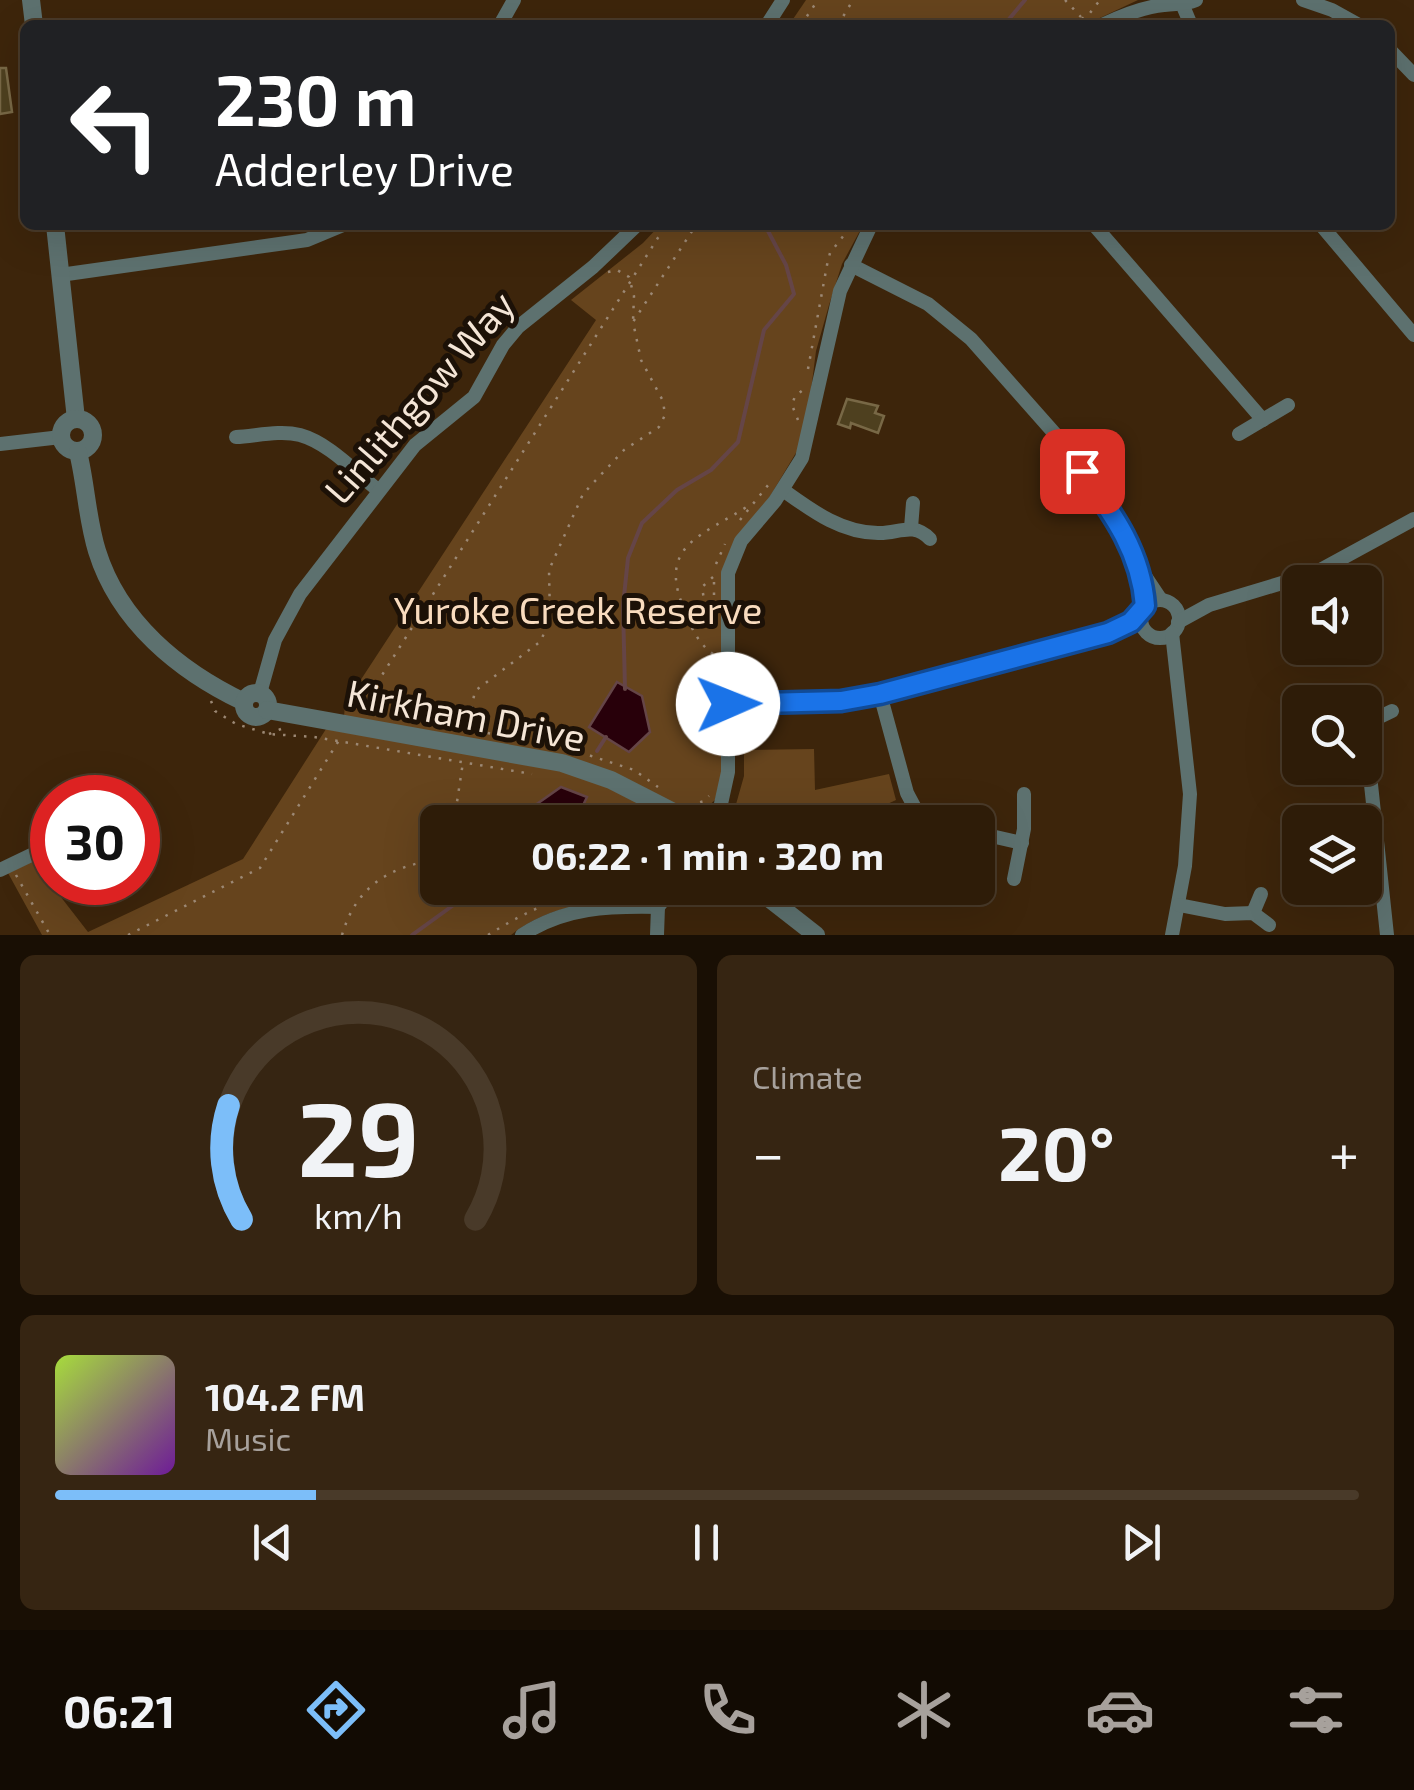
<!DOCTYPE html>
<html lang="en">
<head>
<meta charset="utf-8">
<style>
  body { margin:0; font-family:"Exo 2",sans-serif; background:#362512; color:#f1f3f6; height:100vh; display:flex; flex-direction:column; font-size:38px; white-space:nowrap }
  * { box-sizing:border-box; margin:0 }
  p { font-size:32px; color:#a7a19c }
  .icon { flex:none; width:55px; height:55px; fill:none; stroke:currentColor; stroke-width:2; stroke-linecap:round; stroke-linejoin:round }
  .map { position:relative; height:935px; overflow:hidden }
  .side { display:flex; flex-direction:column; gap:20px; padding:20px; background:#190f04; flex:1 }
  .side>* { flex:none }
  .banner { position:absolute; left:20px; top:20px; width:1375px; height:210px; border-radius:15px; box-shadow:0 10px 40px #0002,0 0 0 2px #493a29; background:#202124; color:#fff; overflow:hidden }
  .tools { position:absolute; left:1282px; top:565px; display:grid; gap:20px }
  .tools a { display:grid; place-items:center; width:100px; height:100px; border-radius:15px; background:#2e1c08; box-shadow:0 10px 40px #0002,0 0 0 2px #493a29; font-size:50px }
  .speed { position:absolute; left:30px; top:775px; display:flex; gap:20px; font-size:50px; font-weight:700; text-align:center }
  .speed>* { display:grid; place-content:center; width:130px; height:130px; border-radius:50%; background:#2e1c08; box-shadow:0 10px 40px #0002,0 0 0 2px #493a29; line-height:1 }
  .speed .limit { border:15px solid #d22; background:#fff; color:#111 }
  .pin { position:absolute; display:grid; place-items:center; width:85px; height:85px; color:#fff; margin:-42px; border-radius:20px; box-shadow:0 5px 15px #0006 }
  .me { position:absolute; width:110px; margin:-55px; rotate:89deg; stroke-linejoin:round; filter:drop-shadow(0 0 8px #0008) }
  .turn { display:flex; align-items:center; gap:35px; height:210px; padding:0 30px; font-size:45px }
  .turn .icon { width:130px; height:130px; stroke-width:2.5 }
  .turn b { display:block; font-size:70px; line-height:85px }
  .big { font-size:75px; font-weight:700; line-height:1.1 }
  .side .widget { flex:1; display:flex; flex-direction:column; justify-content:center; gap:15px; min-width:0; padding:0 35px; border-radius:15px; background:#362512 }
  .side .dial { align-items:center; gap:0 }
  .dial svg { height:260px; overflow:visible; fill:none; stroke:#493a29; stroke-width:7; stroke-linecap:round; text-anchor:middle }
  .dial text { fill:#f1f3f6; stroke:none }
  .song { display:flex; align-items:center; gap:30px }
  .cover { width:120px; height:120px; border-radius:15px; background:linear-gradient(135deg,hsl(80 70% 55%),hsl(280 70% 35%)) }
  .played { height:10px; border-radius:5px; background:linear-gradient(90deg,#7cbef9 20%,#493a29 20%) }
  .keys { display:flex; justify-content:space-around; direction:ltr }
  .heat { display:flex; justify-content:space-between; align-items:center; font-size:55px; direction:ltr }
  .side .tiles { flex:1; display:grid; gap:20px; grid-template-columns:1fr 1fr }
  .widget:last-child { grid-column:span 2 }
  .trip { position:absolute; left:420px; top:805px; width:575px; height:100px; border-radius:15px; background:#2e1c08; box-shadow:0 10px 40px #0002,0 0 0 2px #493a29; font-weight:700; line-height:100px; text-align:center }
  .tab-bar { display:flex; height:160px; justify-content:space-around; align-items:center; background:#120b03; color:#a7a19c }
  .tab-bar .icon { width:70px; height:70px }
  .tab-bar .active { color:#7cbef9 }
  .tab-bar b { font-size:45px; color:#f1f3f6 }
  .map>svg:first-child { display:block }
  .green { fill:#66441d }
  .water { fill:#28000a; stroke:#654547; stroke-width:2.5 }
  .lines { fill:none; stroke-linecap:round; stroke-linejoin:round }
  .stream { stroke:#654547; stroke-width:4 }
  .building { fill:#4e401f; stroke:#786846; stroke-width:2.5 }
  .path { stroke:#9c8874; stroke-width:2.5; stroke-dasharray:2.5 8; stroke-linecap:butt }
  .minor { stroke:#5d716f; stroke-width:14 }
  .tertiary { stroke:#5d716f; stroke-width:18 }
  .route-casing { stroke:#114b97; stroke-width:25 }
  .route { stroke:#1a73e8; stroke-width:18 }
  .labels { text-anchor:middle; stroke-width:10; stroke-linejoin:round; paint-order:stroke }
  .street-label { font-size:38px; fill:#f4e5d6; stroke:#1c1107 }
  .park-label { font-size:38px; fill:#f8dbbe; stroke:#1c1107 }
</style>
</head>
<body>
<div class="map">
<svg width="1414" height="935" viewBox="0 0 1414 935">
  <rect width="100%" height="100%" fill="#3d250b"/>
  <g class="green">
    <path d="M806,0h332l-53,25h-296z"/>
    <path d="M660,225h203l-21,39 -13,41 -13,46 -7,55 -12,45 -74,124v197l-8,28 -18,16 -60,-31 -293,-68 1,-13 251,-384 -25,-20 72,-57z"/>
    <path d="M326,729l254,45 50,24 33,24h-225v66h228l-13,14c-52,-1 -100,0 -142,33h-469l-34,-62 25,-12 55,71 155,-73z"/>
    <path d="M814,749l1,41 74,-16 7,26 -47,22h-118l13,-46v-26z"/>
  </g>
  <g class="water">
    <path d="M617,682l25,14 8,36 -21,20 -40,-25z"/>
    <path d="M561,787l26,10 -12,25h-56l-2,-4z"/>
  </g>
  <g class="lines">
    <g class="stream">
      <path d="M1004,25l21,-25"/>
      <path d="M625,689l-2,-83 5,-48 14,-35 35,-33 34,-20 27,-28 26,-112 30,-36 -8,-29 -18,-34 9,-6"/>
      <path d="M597,751l9,-14"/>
      <path d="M412,935l65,-47"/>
    </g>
  </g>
  <g class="building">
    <path d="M0,68h6l6,44 -12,2z"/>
    <path d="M847,399l31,7 -3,7 9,3 -6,17 -27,-10 -1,5 -12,-4z"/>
  </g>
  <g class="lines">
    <g class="path">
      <path d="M1065,0l16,17"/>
      <path d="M801,25l17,-25"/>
      <path d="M838,25l15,-25"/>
      <path d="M1057,25h12"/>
      <path d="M1073,25l17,-12 10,-13"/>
      <path d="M608,272l9,-2 12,7 5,19 -1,25"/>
      <path d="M808,369l19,-104 3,-12 22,-28"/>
      <path d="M798,420l-6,-15 3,-9 8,-6"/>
      <path d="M740,520l29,-36"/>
      <path d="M716,564l9,-20"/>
      <path d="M713,577l-11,10 3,19 9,9"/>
      <path d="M714,582v42"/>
      <path d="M713,654c-16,-12 -22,-27 -29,-45 -27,-64 18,-73 64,-103"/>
      <path d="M211,701l4,10 21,13 33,10 45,3 218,37"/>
      <path d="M360,710l306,-485"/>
      <path d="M467,729l31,6"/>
      <path d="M467,729l8,-38 66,-50 9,-24 -1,-47 34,-76 41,-44 35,-23 6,-12 -2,-14 -22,-41 -8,-38 63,-97"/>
      <path d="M269,734l12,-5"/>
      <path d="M570,749l64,21 24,17"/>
      <path d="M690,805l14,-4 5,-5"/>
      <path d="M638,812l11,10"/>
      <path d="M454,822l9,-60"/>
      <path d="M16,875l34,60"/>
      <path d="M128,935l132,-67 81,-131"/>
      <path d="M342,935c9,-31 27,-54 58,-66 14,-6 27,-6 38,-16"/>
      <path d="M488,935c42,-26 86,-48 137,-42"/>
    </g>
    <g class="minor">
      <path d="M1303,0l29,10 27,15"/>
      <path d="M1183,6l8,19"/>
      <path d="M500,25l14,-25"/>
      <path d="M767,25l16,-25"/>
      <path d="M1102,25c19,-9 41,-18 62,-20 13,-2 20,0 32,-5"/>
      <path d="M1390,50l24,25"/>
      <path d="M1094,225l169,195"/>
      <path d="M1321,225l93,110"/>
      <path d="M851,265l77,39 43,35 92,104 59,84 19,43 20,30"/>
      <path d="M60,275l247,-35 36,-15"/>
      <path d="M1239,434l49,-29"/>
      <path d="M236,437c20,-1 44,-7 64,-2 29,8 55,37 78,55"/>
      <path d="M0,444l61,-7"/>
      <path d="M783,490c28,20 58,43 95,43 20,1 35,-12 52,6"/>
      <path d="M911,528l2,-25"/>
      <circle cx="1160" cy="619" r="19"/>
      <path d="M1178,622l31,-17 106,-32 99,-54"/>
      <path d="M1172,633l18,161 -5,72 -13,69"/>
      <path d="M260,693l15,-53 25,-46 115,-149 59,-48 29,-52 15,-18 75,-60 44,-42"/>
      <path d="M880,694l27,99 9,17 19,12"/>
      <path d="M728,704l88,-1 64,-9 228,-61 33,-19"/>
      <path d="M1365,724l27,-13"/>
      <path d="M1365,728l22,207"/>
      <path d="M717,822l11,-50v-199l13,-32 34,-40 27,-43 38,-167 31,-66"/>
      <path d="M978,833l44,10"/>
      <path d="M0,870l52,-25"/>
      <path d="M1014,879l10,-50v-35"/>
      <path d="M1179,905l46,9 28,-1 16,12"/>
      <path d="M1253,913l8,-19"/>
      <path d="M522,935c43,-28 87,-29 136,-28l15,-19"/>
      <path d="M657,935l1,-28"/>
    </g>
    <g class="tertiary">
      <path d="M31,0l3,25"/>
      <path d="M55,225l21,194"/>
      <circle cx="77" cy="435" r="16"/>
      <path d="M78,452c8,32 9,67 19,99 22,71 82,120 147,151"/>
      <circle cx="256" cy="705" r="12"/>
      <path d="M267,710l295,53 49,17 82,42"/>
      <path d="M756,888l60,47"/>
    </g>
  </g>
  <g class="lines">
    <defs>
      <path id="route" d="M728,704l113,-3 39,-7 228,-61 23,-11 14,-16c-4,-54 -32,-92 -63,-135"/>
    </defs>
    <use href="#route" class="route-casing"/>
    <use href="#route" class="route"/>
  </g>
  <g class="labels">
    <g class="street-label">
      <text transform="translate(420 398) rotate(-49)" y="13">Linlithgow Way</text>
      <text transform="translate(466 716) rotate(11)" y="13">Kirkham Drive</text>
    </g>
    <g class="park-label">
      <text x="578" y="624">Yuroke Creek Reserve</text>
    </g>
  </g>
</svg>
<div class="tools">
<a><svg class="icon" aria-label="sound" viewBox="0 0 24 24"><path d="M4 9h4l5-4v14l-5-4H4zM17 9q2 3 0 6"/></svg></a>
<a><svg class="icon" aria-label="search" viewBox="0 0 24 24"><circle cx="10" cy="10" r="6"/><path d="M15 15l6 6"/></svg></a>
<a><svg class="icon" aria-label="layers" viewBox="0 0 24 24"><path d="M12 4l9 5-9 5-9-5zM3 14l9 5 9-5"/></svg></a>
</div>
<div class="speed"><div class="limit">30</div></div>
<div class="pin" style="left:1082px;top:471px;background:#d93025"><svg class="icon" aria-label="arrive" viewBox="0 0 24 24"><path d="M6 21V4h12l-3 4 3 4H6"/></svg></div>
<svg class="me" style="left:728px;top:704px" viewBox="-20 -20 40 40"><circle r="19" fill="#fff"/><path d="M0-13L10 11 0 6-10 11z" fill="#1a73e8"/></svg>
<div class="trip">06:22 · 1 min · 320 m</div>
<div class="banner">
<div class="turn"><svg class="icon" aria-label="left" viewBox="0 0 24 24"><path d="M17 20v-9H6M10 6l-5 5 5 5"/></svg><div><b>230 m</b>Adderley Drive</div></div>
</div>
</div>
<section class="side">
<div class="tiles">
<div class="widget dial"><svg viewBox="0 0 100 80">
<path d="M14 69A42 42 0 1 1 86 69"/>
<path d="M14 69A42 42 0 0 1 10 34" stroke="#7cbef9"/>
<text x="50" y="56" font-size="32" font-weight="700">29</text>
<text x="50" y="72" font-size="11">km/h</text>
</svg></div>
<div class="widget"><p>Climate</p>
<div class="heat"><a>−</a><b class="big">20°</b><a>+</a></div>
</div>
<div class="widget">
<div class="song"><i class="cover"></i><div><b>104.2 FM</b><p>Music</p></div></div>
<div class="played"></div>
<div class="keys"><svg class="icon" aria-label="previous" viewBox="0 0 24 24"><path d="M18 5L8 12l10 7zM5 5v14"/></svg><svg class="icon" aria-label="pause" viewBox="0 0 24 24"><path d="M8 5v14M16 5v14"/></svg><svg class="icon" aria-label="next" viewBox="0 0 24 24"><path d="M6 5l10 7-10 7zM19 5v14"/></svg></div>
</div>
</div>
</section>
<nav class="tab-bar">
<b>06:21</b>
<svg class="icon active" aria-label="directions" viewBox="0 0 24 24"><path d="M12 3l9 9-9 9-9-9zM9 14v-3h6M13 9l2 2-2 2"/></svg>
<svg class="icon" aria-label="music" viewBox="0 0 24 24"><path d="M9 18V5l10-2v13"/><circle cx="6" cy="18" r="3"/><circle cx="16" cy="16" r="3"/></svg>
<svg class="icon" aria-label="phone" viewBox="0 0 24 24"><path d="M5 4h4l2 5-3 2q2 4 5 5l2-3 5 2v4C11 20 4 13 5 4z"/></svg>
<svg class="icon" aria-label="climate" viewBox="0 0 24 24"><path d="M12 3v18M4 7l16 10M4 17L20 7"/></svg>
<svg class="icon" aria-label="car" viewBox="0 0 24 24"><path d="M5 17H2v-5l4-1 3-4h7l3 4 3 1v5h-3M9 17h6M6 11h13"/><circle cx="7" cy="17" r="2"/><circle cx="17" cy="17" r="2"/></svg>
<svg class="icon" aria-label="filters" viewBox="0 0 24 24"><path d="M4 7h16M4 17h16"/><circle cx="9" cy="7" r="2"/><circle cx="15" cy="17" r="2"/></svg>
</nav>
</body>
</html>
